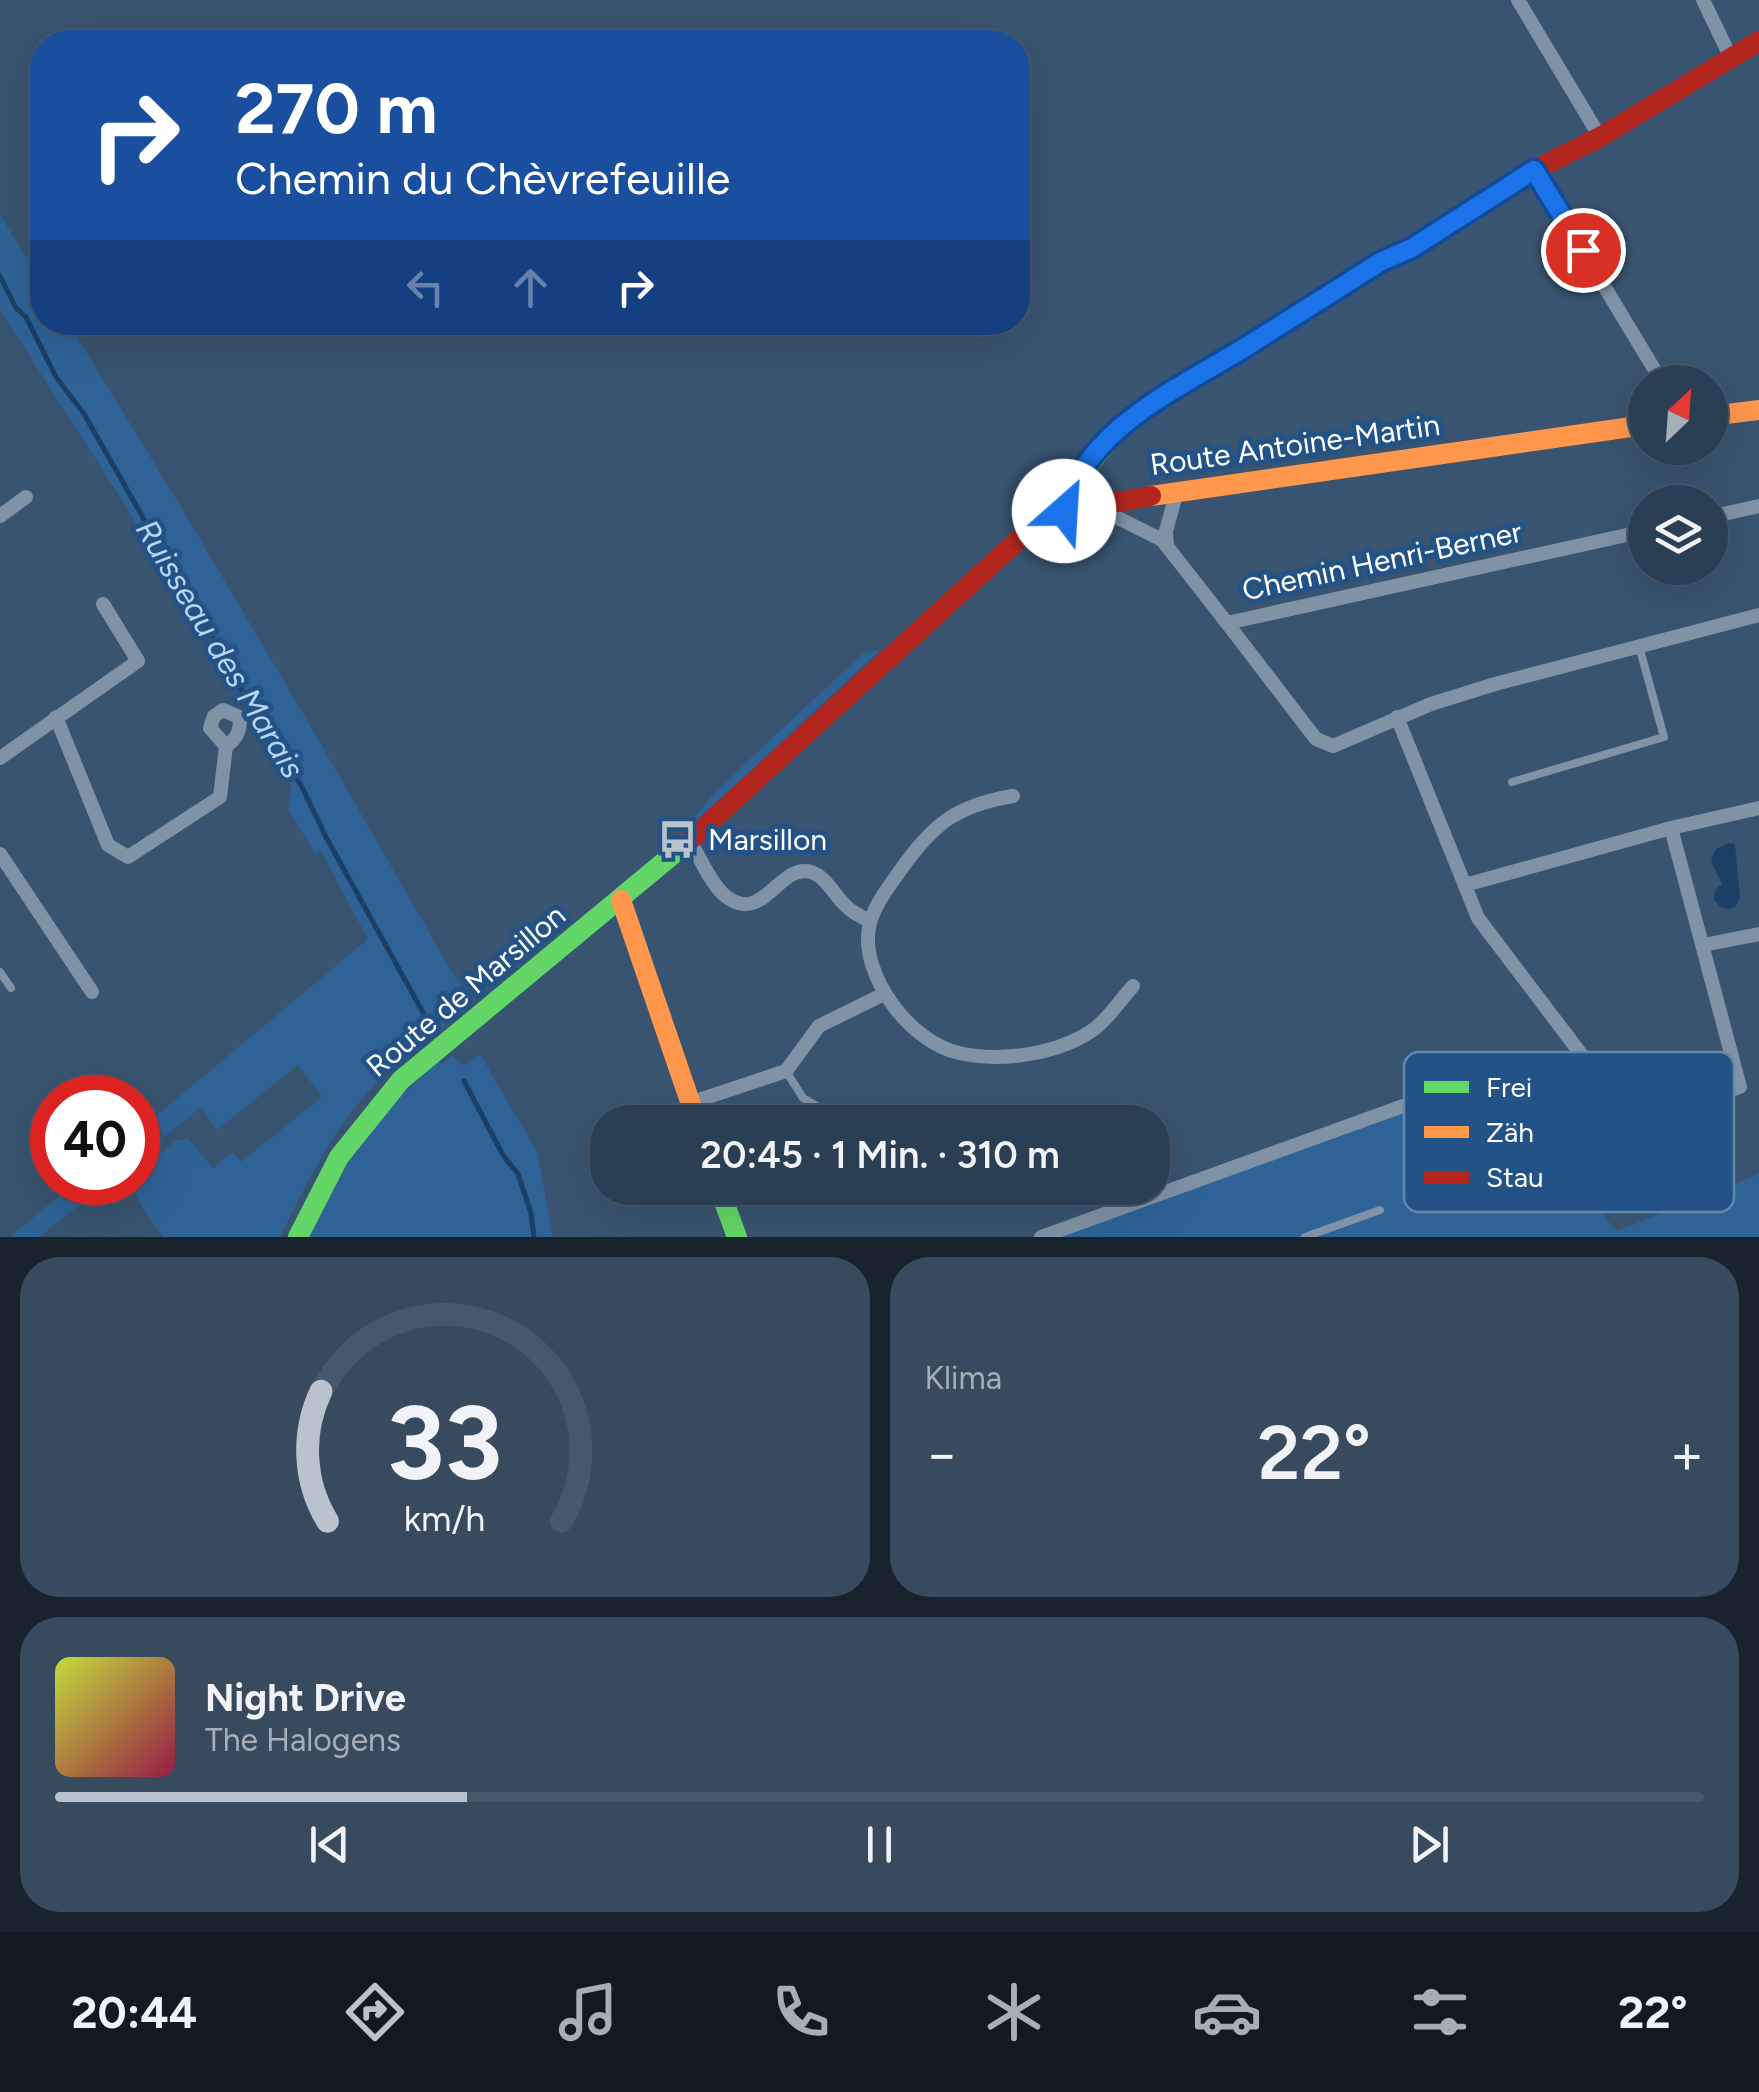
<!DOCTYPE html>
<html lang="de">
<head>
<meta charset="utf-8">
<style>
  body { margin:0; font-family:Figtree,sans-serif; background:#374a5e; color:#f1f3f6; height:100vh; display:flex; flex-direction:column; font-size:38px; white-space:nowrap }
  * { box-sizing:border-box; margin:0 }
  p { font-size:32px; color:#a6afb8 }
  .icon { flex:none; width:55px; height:55px; fill:none; stroke:currentColor; stroke-width:2; stroke-linecap:round; stroke-linejoin:round }
  .map { position:relative; height:1237px; overflow:hidden }
  .panel { display:flex; flex-direction:column; gap:20px; padding:20px; background:#18232e; flex:1 }
  .panel>* { flex:none }
  .hud { position:absolute; left:30px; top:30px; width:1000px; height:305px; border-radius:40px; box-shadow:0 10px 40px #0002,0 0 0 2px #47586b; background:#1a4fa0; color:#fff; overflow:hidden }
  .needle { width:65px; rotate:25deg }
  .controls { position:absolute; left:1628px; top:365px; display:grid; gap:20px }
  .controls a { display:grid; place-items:center; width:100px; height:100px; border-radius:50%; background:#2b3f54; box-shadow:0 10px 40px #0002,0 0 0 2px #47586b; font-size:50px }
  .speed { position:absolute; left:30px; top:1075px; display:flex; gap:20px; font-size:50px; font-weight:700; text-align:center }
  .speed>* { display:grid; place-content:center; width:130px; height:130px; border-radius:50%; background:#2b3f54; box-shadow:0 10px 40px #0002,0 0 0 2px #47586b; line-height:1 }
  .speed .limit { border:15px solid #d22; background:#fff; color:#111 }
  .pin { position:absolute; display:grid; place-items:center; width:85px; height:85px; color:#fff; margin:-42px; border:5px solid #fff; border-radius:50%; box-shadow:0 2px 10px #0007 }
  .me { position:absolute; width:110px; margin:-55px; rotate:26deg; stroke-linejoin:round; filter:drop-shadow(0 0 8px #0008) }
  .turn { display:flex; align-items:center; gap:35px; height:210px; padding:0 40px; font-size:45px }
  .turn .icon { width:130px; height:130px; stroke-width:2.5 }
  .turn b { display:block; font-size:70px; line-height:85px }
  .lanes { display:flex; align-items:center; height:95px; padding:0 40px; background:#0003; justify-content:center; gap:50px; direction:ltr }
  .lanes .off { opacity:.35 }
  .big { font-size:75px; font-weight:600; line-height:1.1 }
  .panel .card { flex:1; display:flex; flex-direction:column; justify-content:center; gap:15px; min-width:0; padding:0 35px; border-radius:40px; background:#374a5e }
  .panel .dial { align-items:center; gap:0 }
  .dial svg { height:260px; overflow:visible; fill:none; stroke:#47586b; stroke-width:7; stroke-linecap:round; text-anchor:middle }
  .dial text { fill:#f1f3f6; stroke:none }
  .song { display:flex; align-items:center; gap:30px }
  .cover { width:120px; height:120px; border-radius:15px; background:linear-gradient(135deg,hsl(70 70% 55%),hsl(340 70% 35%)) }
  .played { height:10px; border-radius:5px; background:linear-gradient(90deg,#bac3cd 25%,#47586b 25%) }
  .keys { display:flex; justify-content:space-around; direction:ltr }
  .heat { display:flex; justify-content:space-between; align-items:center; font-size:55px; direction:ltr }
  .panel .tiles { flex:1; display:grid; gap:20px; grid-template-columns:1fr 1fr }
  .card:last-child { grid-column:span 2 }
  .trip { position:absolute; left:590px; top:1105px; width:580px; height:100px; border-radius:40px; background:#2b3f54; box-shadow:0 10px 40px #0002,0 0 0 2px #47586b; font-weight:600; line-height:100px; text-align:center }
  .tabs { display:flex; height:160px; justify-content:space-around; align-items:center; background:#111922; color:#a6afb8 }
  .tabs .icon { width:70px; height:70px }
  .tabs .selected { color:#bac3cd }
  .tabs b { font-size:45px; color:#f1f3f6 }
  .map>svg:first-child { display:block }
  .green { fill:#2f6398 }
  .water { fill:#1b3f67 }
  .lines { fill:none; stroke-linecap:round; stroke-linejoin:round }
  .stream { stroke:#1b3f67; stroke-width:5 }
  .lane { stroke:#8092a6; stroke-width:8 }
  .street { stroke:#8092a6; stroke-width:14 }
  .fast { stroke:#63d668; stroke-width:20 }
  .slow { stroke:#ff974d; stroke-width:20 }
  .jam { stroke:#b3261e; stroke-width:20 }
  .route-casing { stroke:#114b97; stroke-width:25 }
  .route { stroke:#1a73e8; stroke-width:18 }
  .labels { text-anchor:middle; stroke-width:10; stroke-linejoin:round; paint-order:stroke }
  .street-label { font-size:30px; fill:#fff; stroke:#235386 }
  .poi-label { font-size:30px; fill:#fff; stroke:#235386; text-anchor:start }
  .water-label { font-size:32px; font-style:italic; fill:#b9d5f0; stroke:#235386 }
  .key { fill:#235386; stroke:#6587aa; stroke-width:2.5 }
  .key-label { font-size:28px; fill:#fff }
</style>
</head>
<body>
<div class="map">
<svg width="1759" height="1237" viewBox="0 0 1759 1237">
  <rect width="100%" height="100%" fill="#395470"/>
  <g class="green">
    <path d="M0,215l42,67v40l26,1c139,223 271,451 401,679 -28,32 -65,53 -94,83 -43,44 -68,98 -95,152h-117l-22,-32 -9,-21 6,-2 1,-12 37,-29 12,-2 25,29 19,-16 9,10 81,-65 -24,-32 -81,65 -16,-23 -63,51v-27l230,-192 -47,-88 -6,2 -27,-44 4,-21 -96,-173 -40,-49 -28,-57 -128,-199z"/>
    <path d="M880,650l-193,180 -2,-2 33,-39 144,-135z"/>
    <path d="M480,1054l57,98 16,85h-245l35,-69 48,-63 46,-43 6,2 10,-9 10,11z"/>
    <path d="M1474,1088l14,37 22,-9 -8,-15 12,-7 46,62 -5,6 62,69 142,-57v63h-714z"/>
    <path d="M76,1182l31,1 -68,54h-29z"/>
  </g>
  <path class="water" d="M1728,843l7,1 5,54 -4,8 -7,3 -9,-2 -6,-8 1,-9 7,-6 -11,-23 5,-12z"/>
  <g class="lines">
    <g class="stream">
      <path d="M0,276l16,32 10,9 30,60 28,37 69,121 19,19 9,23 28,45 5,24 88,141 24,50 105,190"/>
      <path d="M464,1081l39,74 15,19 13,39 3,24"/>
    </g>
    <g class="lane">
      <path d="M1512,782l152,-45 -25,-91"/>
      <path d="M0,972l11,16"/>
      <path d="M786,1071l17,27 34,20"/>
      <path d="M1305,1237l75,-27"/>
    </g>
    <g class="street">
      <path d="M1518,0l82,137"/>
      <path d="M1703,0l28,58"/>
      <path d="M1534,170l128,212"/>
      <path d="M1094,506l68,34 65,83 418,-92"/>
      <path d="M0,516l26,-19"/>
      <path d="M1710,517l49,-11"/>
      <path d="M1167,545l-1,-14 11,-40"/>
      <path d="M1227,623l89,116 17,7 98,-42 64,-20 264,-69"/>
      <path d="M56,717l52,128 20,12 92,-60 6,-51c10,-6 16,-17 13,-29l-16,-7 -9,6 -4,12 16,18"/>
      <path d="M1397,717l81,201 156,206 106,-37 -69,-259"/>
      <path d="M0,758l138,-97 -35,-57"/>
      <path d="M1013,796c-55,9 -79,27 -111,72 -12,17 -29,38 -33,59 -9,49 42,116 90,126 39,9 92,2 126,-18 19,-10 33,-32 48,-49"/>
      <path d="M690,841c10,17 19,39 33,53 39,35 56,-32 88,-22 14,4 23,22 33,32 7,8 16,12 26,17"/>
      <path d="M0,854l92,138"/>
      <path d="M1465,885l206,-57 88,-20"/>
      <path d="M1703,945l56,-11"/>
      <path d="M690,1103l96,-32 33,-45 65,-32"/>
      <path d="M1041,1237l373,-135"/>
    </g>
    <g class="fast">
      <path d="M1065,511c33,-87 105,-117 179,-163 46,-28 92,-58 138,-87l31,-13 56,-36"/>
      <path d="M719,1188l18,49"/>
      <path d="M298,1237l41,-80 62,-77 287,-238"/>
    </g>
    <g class="slow">
      <path d="M1710,416l49,-6"/>
      <path d="M1151,496l494,-71"/>
      <path d="M621,900l76,222"/>
    </g>
    <g class="jam">
      <path d="M1469,212l65,-42 66,-33 159,-96"/>
      <path d="M688,842l352,-322 25,-9 86,-15"/>
    </g>
  </g>
  <g class="lines">
    <defs>
      <path id="route" d="M1064,511c21,-82 115,-123 180,-163 46,-29 92,-58 138,-87l30,-13 122,-78 49,80"/>
    </defs>
    <use href="#route" class="route-casing"/>
    <use href="#route" class="route"/>
  </g>
  <defs>
    <symbol id="bus-bare" viewBox="-9 -9 18 18"><path d="M-5-6H5V4H4V6H2V4H-2V6H-4V4H-5ZM-3.5-4V0h7V-4ZM-3.5 1.2v1.5H-2V1.2ZM2 1.2v1.5H3.5V1.2Z" fill="#bac3cd" stroke="#235386" stroke-width="2.5" paint-order="stroke"/></symbol>
  </defs>
  <g fill-rule="evenodd">
    <use href="#bus-bare" x="650" y="812" width="55" height="55"/>
  </g>
  <g class="labels">
    <g class="street-label">
      <text transform="translate(1295 445) rotate(-8)" y="10">Route Antoine-Martin</text>
      <text transform="translate(1382 561) rotate(-12)" y="10">Chemin Henri-Berner</text>
      <text transform="translate(466 991) rotate(-40)" y="10">Route de Marsillon</text>
    </g>
    <g class="poi-label">
      <text x="708" y="850">Marsillon</text>
    </g>
    <g class="water-label">
      <text transform="translate(220 649) rotate(59)" y="11">Ruisseau des Marais</text>
    </g>
  </g>
  <rect x="1404" y="1052" width="330" height="160" rx="15" class="key"/>
  <rect x="1424" y="1081" width="45" height="12" fill="#63d668"/>
  <rect x="1424" y="1126" width="45" height="12" fill="#ff974d"/>
  <rect x="1424" y="1171" width="45" height="12" fill="#b3261e"/>
  <g class="key-label">
    <text x="1486" y="1097">Frei</text>
    <text x="1486" y="1142">Zäh</text>
    <text x="1486" y="1187">Stau</text>
  </g>
</svg>
<div class="controls">
<a><svg class="needle" viewBox="-14 -14 28 28"><path d="M0-13l5 13h-10z" fill="#e53935"/><path d="M0 13l5-13h-10z" fill="#a6afb8"/></svg></a>
<a><svg class="icon" aria-label="layers" viewBox="0 0 24 24"><path d="M12 4l9 5-9 5-9-5zM3 14l9 5 9-5"/></svg></a>
</div>
<div class="speed"><div class="limit">40</div></div>
<div class="pin" style="left:1583px;top:250px;background:#d93025"><svg class="icon" aria-label="arrive" viewBox="0 0 24 24"><path d="M6 21V4h12l-3 4 3 4H6"/></svg></div>
<svg class="me" style="left:1064px;top:511px" viewBox="-20 -20 40 40"><circle r="19" fill="#fff"/><path d="M0-13L10 11 0 6-10 11z" fill="#1a73e8"/></svg>
<div class="trip">20:45 · 1 Min. · 310 m</div>
<div class="hud">
<div class="turn"><svg class="icon" aria-label="right" viewBox="0 0 24 24"><path d="M7 20v-9h11M14 6l5 5-5 5"/></svg><div><b>270 m</b>Chemin du Chèvrefeuille</div></div>
<div class="lanes"><svg class="icon off" aria-label="left" viewBox="0 0 24 24"><path d="M17 20v-9H6M10 6l-5 5 5 5"/></svg><svg class="icon off" aria-label="ahead" viewBox="0 0 24 24"><path d="M12 20V5M6 11l6-6 6 6"/></svg><svg class="icon" aria-label="right" viewBox="0 0 24 24"><path d="M7 20v-9h11M14 6l5 5-5 5"/></svg></div>
</div>
</div>
<section class="panel">
<div class="tiles">
<div class="card dial"><svg viewBox="0 0 100 80">
<path d="M14 69A42 42 0 1 1 86 69"/>
<path d="M14 69A42 42 0 0 1 12 29" stroke="#bac3cd"/>
<text x="50" y="56" font-size="32" font-weight="700">33</text>
<text x="50" y="72" font-size="11">km/h</text>
</svg></div>
<div class="card"><p>Klima</p>
<div class="heat"><a>−</a><b class="big">22°</b><a>+</a></div>
</div>
<div class="card">
<div class="song"><i class="cover"></i><div><b>Night Drive</b><p>The Halogens</p></div></div>
<div class="played"></div>
<div class="keys"><svg class="icon" aria-label="previous" viewBox="0 0 24 24"><path d="M18 5L8 12l10 7zM5 5v14"/></svg><svg class="icon" aria-label="pause" viewBox="0 0 24 24"><path d="M8 5v14M16 5v14"/></svg><svg class="icon" aria-label="next" viewBox="0 0 24 24"><path d="M6 5l10 7-10 7zM19 5v14"/></svg></div>
</div>
</div>
</section>
<nav class="tabs">
<b>20:44</b>
<svg class="icon selected" aria-label="directions" viewBox="0 0 24 24"><path d="M12 3l9 9-9 9-9-9zM9 14v-3h6M13 9l2 2-2 2"/></svg>
<svg class="icon" aria-label="music" viewBox="0 0 24 24"><path d="M9 18V5l10-2v13"/><circle cx="6" cy="18" r="3"/><circle cx="16" cy="16" r="3"/></svg>
<svg class="icon" aria-label="phone" viewBox="0 0 24 24"><path d="M5 4h4l2 5-3 2q2 4 5 5l2-3 5 2v4C11 20 4 13 5 4z"/></svg>
<svg class="icon" aria-label="climate" viewBox="0 0 24 24"><path d="M12 3v18M4 7l16 10M4 17L20 7"/></svg>
<svg class="icon" aria-label="car" viewBox="0 0 24 24"><path d="M5 17H2v-5l4-1 3-4h7l3 4 3 1v5h-3M9 17h6M6 11h13"/><circle cx="7" cy="17" r="2"/><circle cx="17" cy="17" r="2"/></svg>
<svg class="icon" aria-label="filters" viewBox="0 0 24 24"><path d="M4 7h16M4 17h16"/><circle cx="9" cy="7" r="2"/><circle cx="15" cy="17" r="2"/></svg>
<b>22°</b>
</nav>
</body>
</html>
